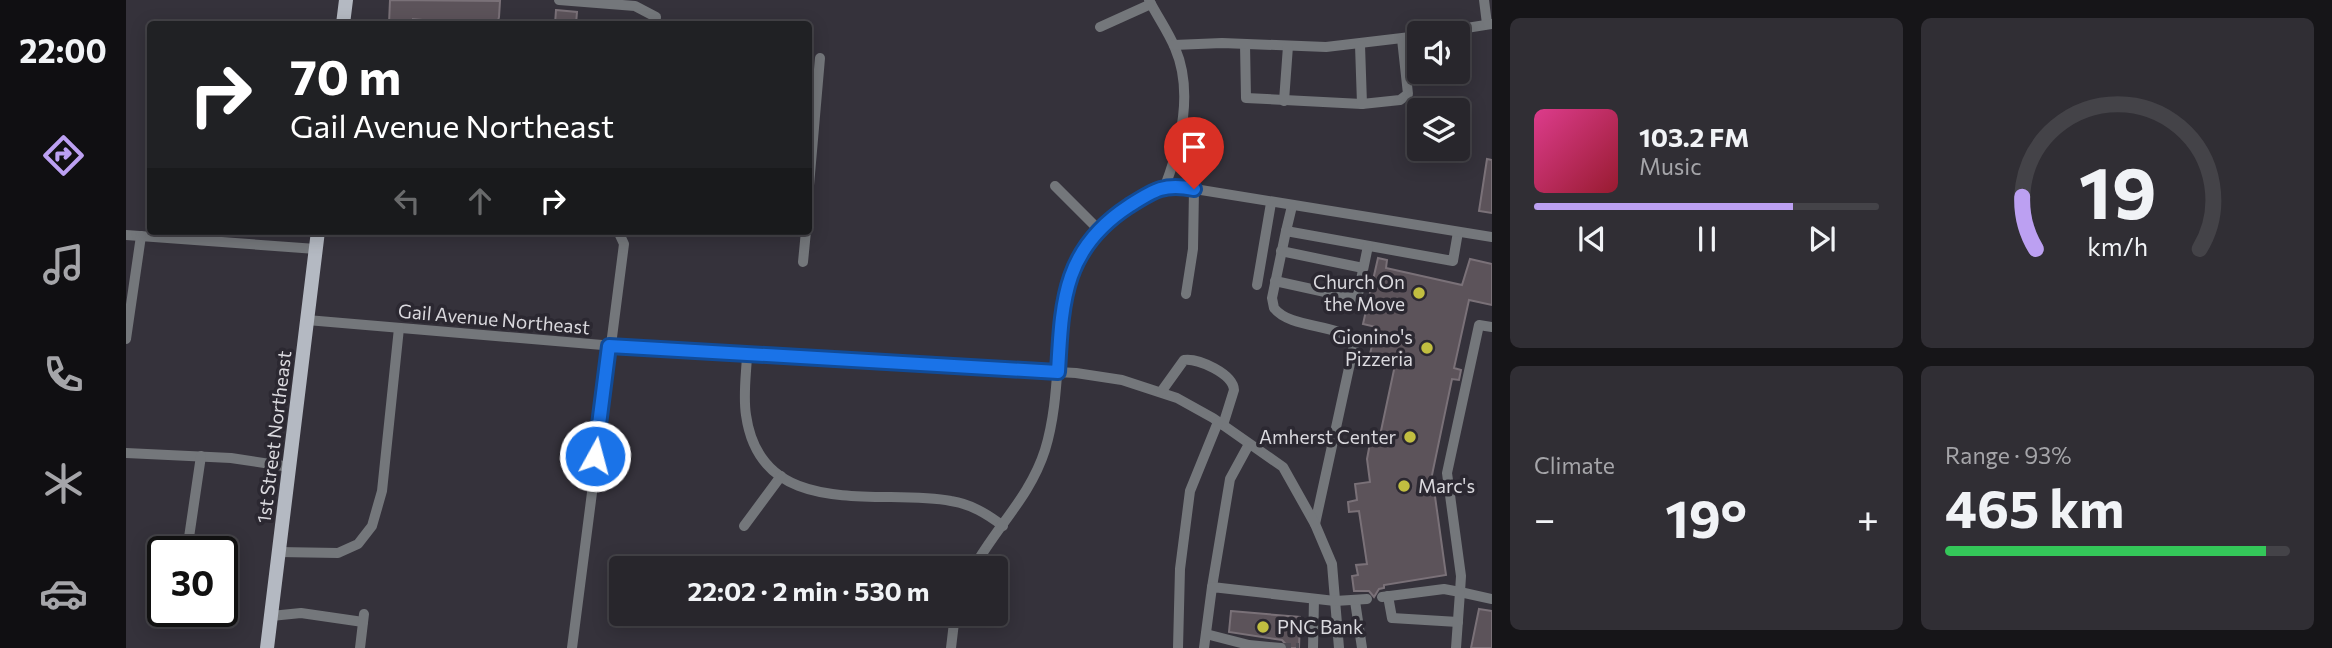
<!DOCTYPE html>
<html lang="en">
<head>
<meta charset="utf-8">
<style>
  body { margin:0; font-family:Commissioner,sans-serif; background:#302e34; color:#f1f3f6; height:100vh; display:flex; flex-direction:column; font-size:26px; white-space:nowrap }
  * { box-sizing:border-box; margin:0 }
  p { font-size:23px; color:#a5a5a9 }
  .icon { flex:none; width:38px; height:38px; fill:none; stroke:currentColor; stroke-width:2; stroke-linecap:round; stroke-linejoin:round }
  .map { position:relative; flex:1; overflow:hidden }
  .sheet { display:flex; flex-direction:column; gap:18px; padding:18px; background:#161518; width:840px }
  .sheet>* { flex:none }
  .banner { position:absolute; left:21px; top:21px; width:665px; height:214px; border-radius:7px; box-shadow:0 4px 18px #0003,0 0 0 2px #444348; background:#202124; color:#fff; overflow:hidden }
  .tools { position:absolute; left:1281px; top:21px; display:grid; gap:14px }
  .tools a { display:grid; place-items:center; width:63px; height:63px; border-radius:7px; background:#28262c; box-shadow:0 4px 18px #0003,0 0 0 2px #444348; font-size:35px }
  .speed { position:absolute; left:21px; top:536px; display:flex; gap:14px; font-size:35px; font-weight:700; text-align:center }
  .speed>* { display:grid; place-content:center; width:91px; height:91px; border-radius:50%; background:#28262c; box-shadow:0 4px 18px #0003,0 0 0 2px #444348; line-height:1 }
  .speed .limit { border:4px solid #111; border-radius:10px; background:#fff; color:#111 }
  .pin { position:absolute; display:grid; place-items:center; width:60px; height:60px; color:#fff; margin:-72px -30px; border-radius:50% 50% 50% 0; rotate:-45deg; box-shadow:0 0 7px #0007 }
  .pin .icon { rotate:45deg }
  .me { position:absolute; width:77px; margin:-38px; rotate:7deg; stroke-linejoin:round; filter:drop-shadow(0 0 5px #0008) }
  .turn { display:flex; align-items:center; gap:24px; height:147px; padding:0 28px; font-size:32px }
  .turn .icon { width:91px; height:91px; stroke-width:2.5 }
  .turn b { display:block; font-size:49px; line-height:60px }
  .lanes { display:flex; align-items:center; height:66px; padding:0 28px; background:#0003; justify-content:center; gap:35px; direction:ltr }
  .lanes .off { opacity:.35 }
  .big { font-size:52px; font-weight:700; line-height:1.1 }
  .sheet .widget { flex:1; display:flex; flex-direction:column; justify-content:center; gap:10px; min-width:0; padding:0 24px; border-radius:10px; background:#302e34 }
  .sheet .dial { align-items:center; gap:0 }
  .dial svg { height:182px; overflow:visible; fill:none; stroke:#444348; stroke-width:7; stroke-linecap:round; text-anchor:middle }
  .dial text { fill:#f1f3f6; stroke:none }
  .song { display:flex; align-items:center; gap:21px }
  .cover { width:84px; height:84px; border-radius:10px; background:linear-gradient(135deg,hsl(330 70% 55%),hsl(350 70% 35%)) }
  .played { height:7px; border-radius:4px; background:linear-gradient(90deg,#bca0f2 75%,#444348 75%) }
  .keys { display:flex; justify-content:space-around; direction:ltr }
  .heat { display:flex; justify-content:space-between; align-items:center; font-size:38px; direction:ltr }
  .charge { height:10px; border-radius:5px; background:linear-gradient(90deg,#34c759 93%,#444348 0) }
  .sheet .tiles { flex:1; display:grid; gap:18px; grid-template-columns:repeat(2,1fr) }
  .trip { position:absolute; left:483px; top:556px; width:399px; height:70px; border-radius:7px; background:#28262c; box-shadow:0 4px 18px #0003,0 0 0 2px #444348; font-weight:700; line-height:70px; text-align:center }
  main { display:flex; flex:1; min-height:0 }
  .menu { display:flex; flex-direction:column; width:126px; justify-content:space-around; align-items:center; background:#100f12; color:#a5a5a9 }
  .menu .icon { width:49px; height:49px }
  .menu .selected { color:#bca0f2 }
  .menu b { font-size:32px; color:#f1f3f6 }
  .map>svg:first-child { display:block }
  .building { fill:#5c535a; stroke:#7a7178; stroke-width:2 }
  .lines { fill:none; stroke-linecap:round; stroke-linejoin:round }
  .minor-tunnel { stroke:#4e4b53; stroke-width:10; stroke-dasharray:10 5; stroke-linecap:butt }
  .minor { stroke:#74777b; stroke-width:10 }
  .major { stroke:#b4b9c2; stroke-width:14 }
  .route-casing { stroke:#114b97; stroke-width:18 }
  .route { stroke:#1a73e8; stroke-width:12 }
  .poi-dot { fill:#c1be40; stroke:#2b2831; stroke-width:2.5 }
  .labels { text-anchor:middle; stroke-width:7; stroke-linejoin:round; paint-order:stroke }
  .poi-label { font-size:19px; fill:#dad9de; stroke:#2b2831; text-anchor:end }
  .street-label { font-size:19px; fill:#dad9de; stroke:#2b2831 }
</style>
</head>
<body>
<main>
<nav class="menu">
<b>22:00</b>
<svg class="icon selected" aria-label="directions" viewBox="0 0 24 24"><path d="M12 3l9 9-9 9-9-9zM9 14v-3h6M13 9l2 2-2 2"/></svg>
<svg class="icon" aria-label="music" viewBox="0 0 24 24"><path d="M9 18V5l10-2v13"/><circle cx="6" cy="18" r="3"/><circle cx="16" cy="16" r="3"/></svg>
<svg class="icon" aria-label="phone" viewBox="0 0 24 24"><path d="M5 4h4l2 5-3 2q2 4 5 5l2-3 5 2v4C11 20 4 13 5 4z"/></svg>
<svg class="icon" aria-label="climate" viewBox="0 0 24 24"><path d="M12 3v18M4 7l16 10M4 17L20 7"/></svg>
<svg class="icon" aria-label="car" viewBox="0 0 24 24"><path d="M5 17H2v-5l4-1 3-4h7l3 4 3 1v5h-3M9 17h6M6 11h13"/><circle cx="7" cy="17" r="2"/><circle cx="17" cy="17" r="2"/></svg>
</nav>
<div class="map">
<svg width="1366" height="648" viewBox="0 0 1366 648">
  <rect width="100%" height="100%" fill="#35323b"/>
  <g class="building">
    <path d="M264,0l110,1 -1,16 -2,7h-53v-2l-31,-3v5h-24z"/>
    <path d="M430,10l21,2 -1,12h-21z"/>
    <path d="M1361,159l5,1v53l-13,-2z"/>
    <path d="M1252,258l9,2 -1,8 76,17 8,-26 22,5v41l-23,-5 -15,68 7,2 -2,10 -7,-1 -20,96 14,100 -62,10v3l-5,1 -5,8 -5,-6h-15l-2,-15 6,-1 -2,-10 11,-1 -8,-53 -10,1 -1,-10 9,-2 -2,-16 15,-2 -3,-23 3,-16 8,2 17,-80 -26,-6 7,-32 -13,-3z"/>
    <path d="M1353,609l13,2v37h-21z"/>
    <path d="M1105,611l69,6 -1,31h-10l-7,-8 -53,-8z"/>
  </g>
  <g class="lines">
    <path class="minor-tunnel" d="M1155,648h18"/>
    <g class="minor">
      <path d="M433,0l76,6 21,11 -1,7"/>
      <path d="M1023,0c8,16 19,31 26,48 19,44 6,96 -10,138"/>
      <path d="M1358,0l3,24"/>
      <path d="M974,27l51,-23"/>
      <path d="M1309,33l57,-9"/>
      <path d="M1119,44l1,54 116,6"/>
      <path d="M1048,45l48,-2 104,4 93,-11"/>
      <path d="M1234,45l2,59 38,-4 8,-6 -6,-55"/>
      <path d="M1158,101l4,-55"/>
      <path d="M929,186l44,44"/>
      <path d="M682,197l12,-139"/>
      <path d="M1166,206l-6,25 167,30 5,-29"/>
      <path d="M1160,231l-14,67 2,10c18,23 71,14 80,37l-39,179"/>
      <path d="M0,235l190,14"/>
      <path d="M1155,251l82,17"/>
      <path d="M677,262l3,-31"/>
      <path d="M1149,281l82,18 11,-53"/>
      <path d="M1131,285l14,-82"/>
      <path d="M1060,294l7,-45 1,-60"/>
      <path d="M181,320l390,33 379,20 46,7 55,18 36,20 70,49 32,57 17,40 7,84"/>
      <path d="M1366,327l-13,-2 -32,148 14,103 -1,16 32,7"/>
      <path d="M0,339l15,-103"/>
      <path d="M621,356c-1,20 -4,40 -1,59 15,107 133,73 205,86 20,3 36,13 52,25"/>
      <path d="M1035,392l23,-32c15,-2 49,14 50,30l-11,35"/>
      <path d="M0,453l105,5 59,9"/>
      <path d="M618,526l37,-50"/>
      <path d="M61,551l14,-95"/>
      <path d="M153,552l59,1 20,-9 14,-18 10,-35 17,-163"/>
      <path d="M847,569c23,-42 57,-72 72,-119 27,-88 -9,-184 83,-243 12,-8 27,-20 42,-22l322,52"/>
      <path d="M1086,587l18,-108 18,-33"/>
      <path d="M1262,596l4,22 66,4"/>
      <path d="M1256,597l62,-8 16,3 -4,56"/>
      <path d="M1229,601l7,47"/>
      <path d="M43,611l-1,7 7,4 4,-2 2,-9"/>
      <path d="M145,616l30,-3 62,9"/>
      <path d="M1080,634l43,11 32,3"/>
      <path d="M234,648l4,-34"/>
      <path d="M446,648l52,-404 -6,-13"/>
      <path d="M825,648l4,-34"/>
      <path d="M1052,648l2,-79 10,-78 28,-69"/>
      <path d="M1078,648l8,-61 123,14 32,-2"/>
      <path d="M1187,648l1,-49"/>
    </g>
    <g class="major">
      <path d="M217,24l3,-24"/>
      <path d="M141,648l51,-417"/>
    </g>
  </g>
  <g class="lines">
    <defs>
      <path id="route" d="M469,456l14,-110 449,26c4,-71 5,-123 71,-166 25,-16 35,-23 65,-17"/>
    </defs>
    <use href="#route" class="route-casing"/>
    <use href="#route" class="route"/>
  </g>
  <g class="poi-dot">
    <circle cx="1293" cy="293" r="7"/>
    <circle cx="1301" cy="348" r="7"/>
    <circle cx="1284" cy="437" r="7"/>
    <circle cx="1278" cy="486" r="7"/>
    <circle cx="1137" cy="627" r="7"/>
  </g>
  <g class="labels">
    <g class="poi-label">
      <text x="1279" y="289">Church On<tspan x="1279" dy="22">the Move</tspan></text>
      <text x="1287" y="344">Gionino's<tspan x="1287" dy="22">Pizzeria</tspan></text>
      <text x="1270" y="444">Amherst Center</text>
      <text x="1292" y="493" text-anchor="start">Marc's</text>
      <text x="1151" y="634" text-anchor="start">PNC Bank</text>
    </g>
    <g class="street-label">
      <text transform="translate(368 319) rotate(5)" y="7">Gail Avenue Northeast</text>
      <text transform="translate(148 437) rotate(-83)" y="7">1st Street Northeast</text>
    </g>
  </g>
</svg>
<div class="tools">
<a><svg class="icon" aria-label="sound" viewBox="0 0 24 24"><path d="M4 9h4l5-4v14l-5-4H4zM17 9q2 3 0 6"/></svg></a>
<a><svg class="icon" aria-label="layers" viewBox="0 0 24 24"><path d="M12 4l9 5-9 5-9-5zM3 14l9 5 9-5"/></svg></a>
</div>
<div class="speed"><div class="limit">30</div></div>
<div class="pin" style="left:1068px;top:189px;background:#d93025"><svg class="icon" aria-label="arrive" viewBox="0 0 24 24"><path d="M6 21V4h12l-3 4 3 4H6"/></svg></div>
<svg class="me" style="left:469px;top:456px" viewBox="-20 -20 40 40"><circle r="17" fill="#1a73e8" stroke="#fff" stroke-width="3"/><path d="M0-11L8 9 0 5-8 9z" fill="#fff"/></svg>
<div class="trip">22:02 · 2 min · 530 m</div>
<div class="banner">
<div class="turn"><svg class="icon" aria-label="right" viewBox="0 0 24 24"><path d="M7 20v-9h11M14 6l5 5-5 5"/></svg><div><b>70 m</b>Gail Avenue Northeast</div></div>
<div class="lanes"><svg class="icon off" aria-label="left" viewBox="0 0 24 24"><path d="M17 20v-9H6M10 6l-5 5 5 5"/></svg><svg class="icon off" aria-label="ahead" viewBox="0 0 24 24"><path d="M12 20V5M6 11l6-6 6 6"/></svg><svg class="icon" aria-label="right" viewBox="0 0 24 24"><path d="M7 20v-9h11M14 6l5 5-5 5"/></svg></div>
</div>
</div>
<section class="sheet">
<div class="tiles">
<div class="widget">
<div class="song"><i class="cover"></i><div><b>103.2 FM</b><p>Music</p></div></div>
<div class="played"></div>
<div class="keys"><svg class="icon" aria-label="previous" viewBox="0 0 24 24"><path d="M18 5L8 12l10 7zM5 5v14"/></svg><svg class="icon" aria-label="pause" viewBox="0 0 24 24"><path d="M8 5v14M16 5v14"/></svg><svg class="icon" aria-label="next" viewBox="0 0 24 24"><path d="M6 5l10 7-10 7zM19 5v14"/></svg></div>
</div>
<div class="widget dial"><svg viewBox="0 0 100 80">
<path d="M14 69A42 42 0 1 1 86 69"/>
<path d="M14 69A42 42 0 0 1 8 46" stroke="#bca0f2"/>
<text x="50" y="56" font-size="32" font-weight="700">19</text>
<text x="50" y="72" font-size="11">km/h</text>
</svg></div>
<div class="widget"><p>Climate</p>
<div class="heat"><a>−</a><b class="big">19°</b><a>+</a></div>
</div>
<div class="widget"><p>Range · 93%</p><b class="big">465 km</b><div class="charge"></div></div>
</div>
</section>
</main>
</body>
</html>
